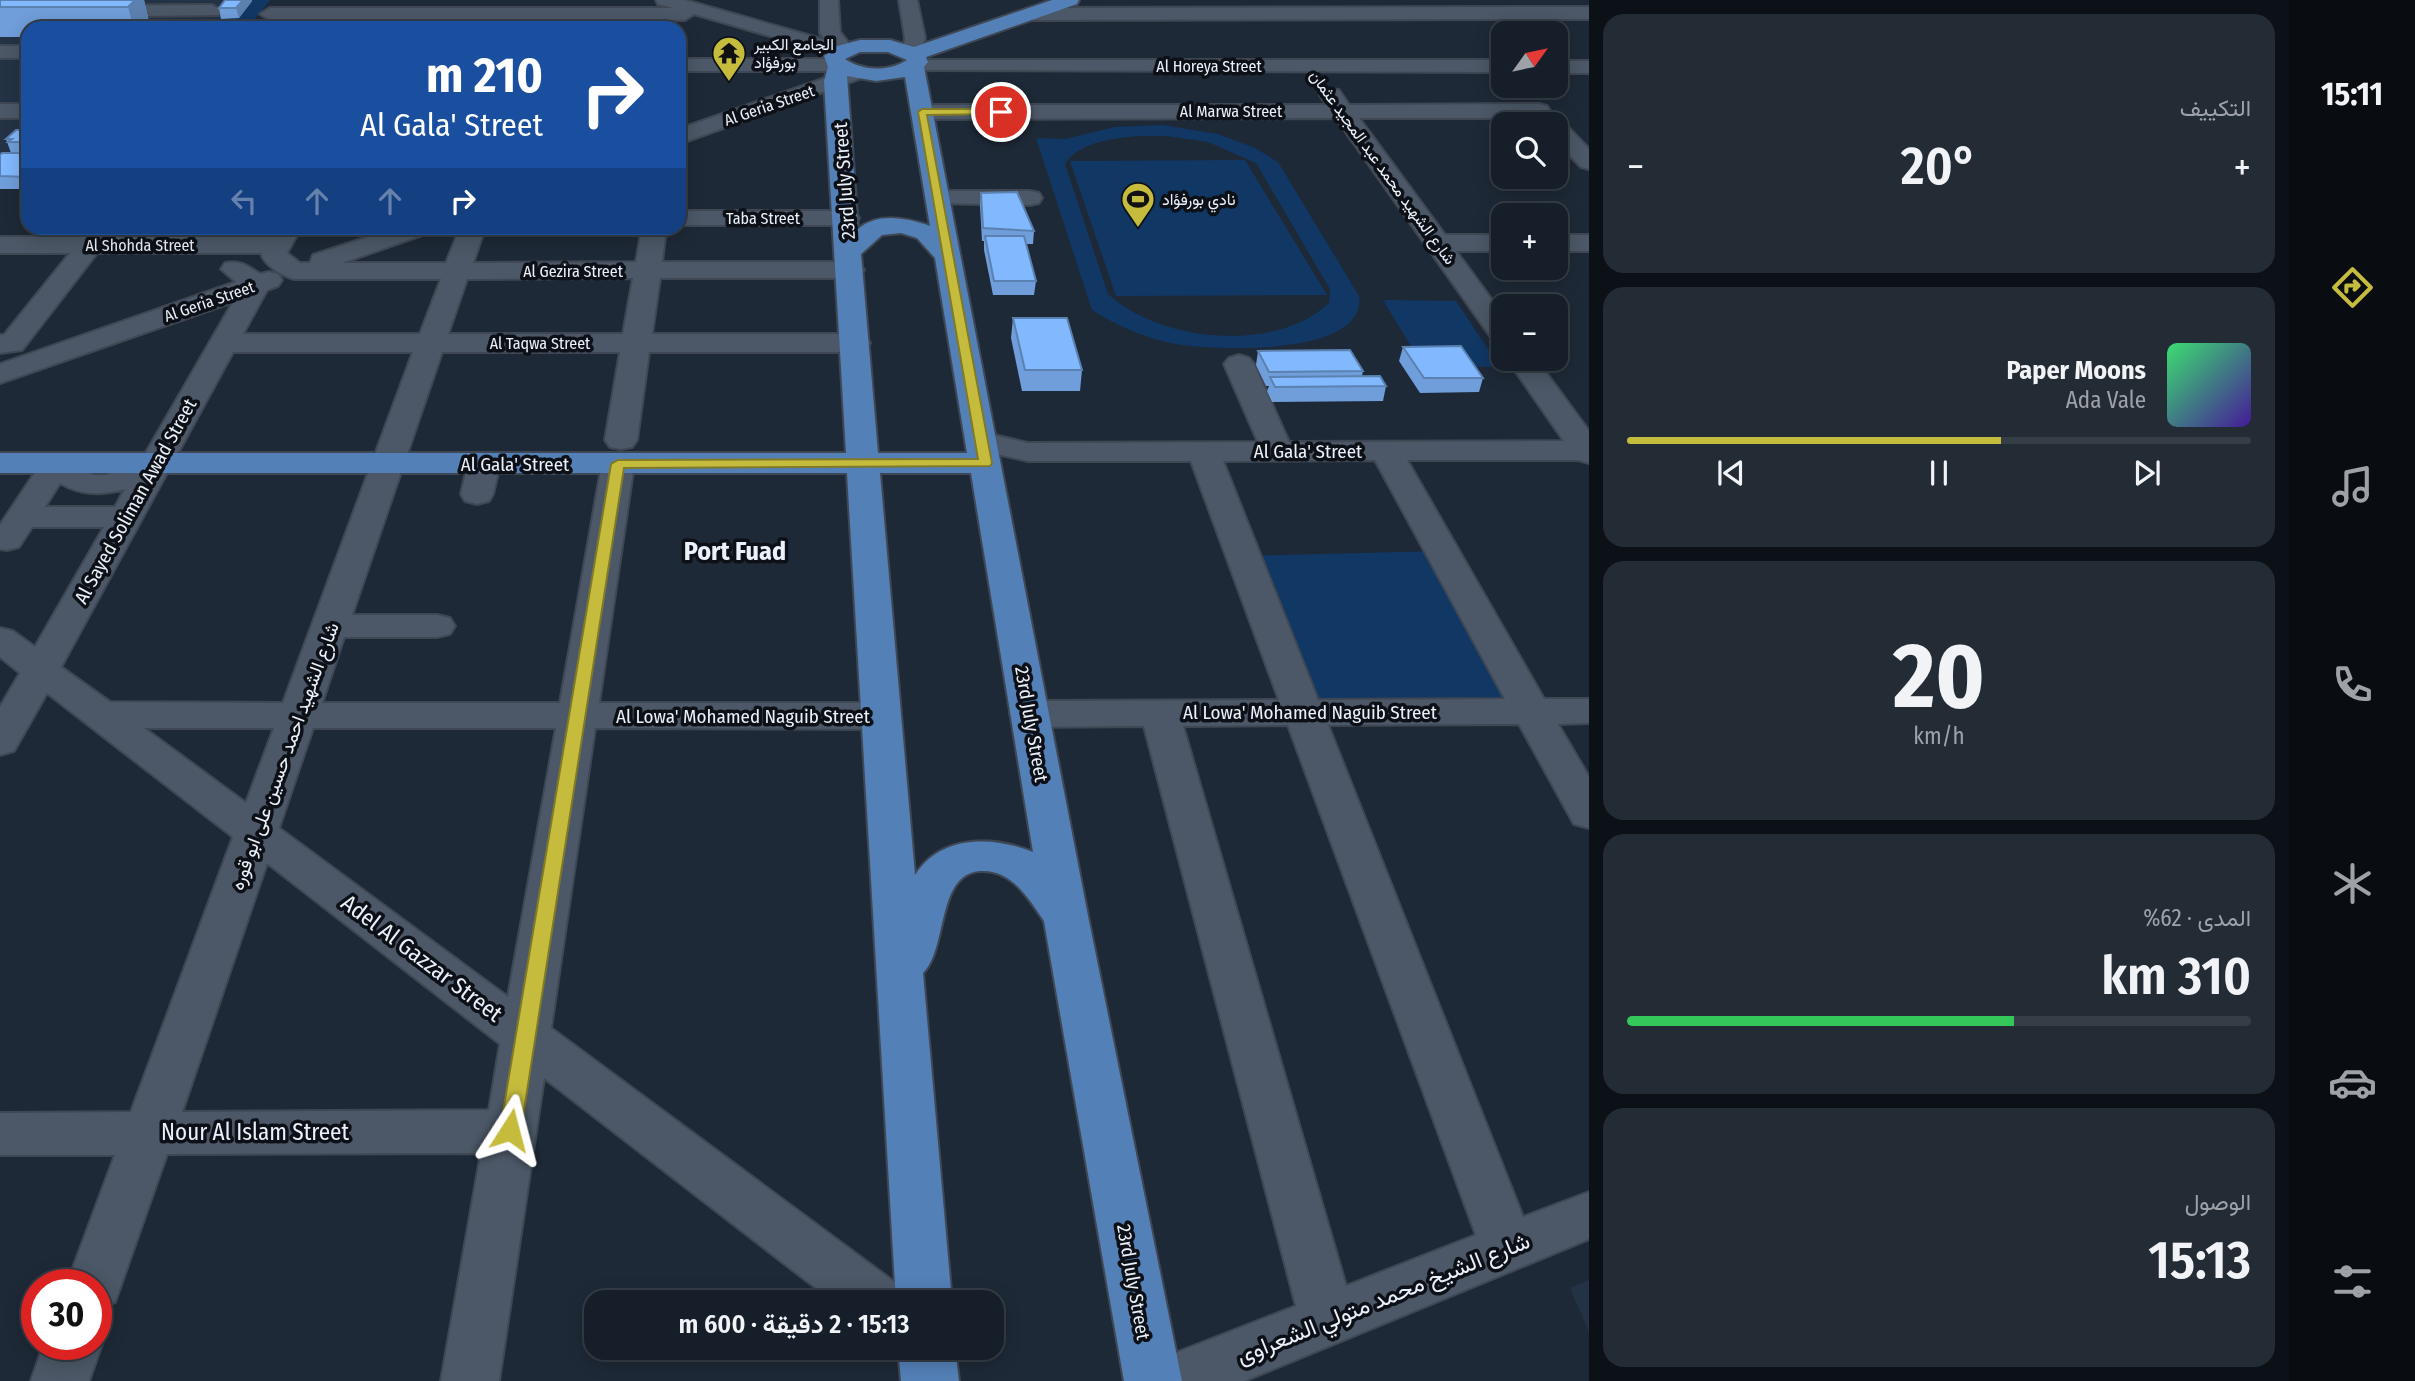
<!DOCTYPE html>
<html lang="ar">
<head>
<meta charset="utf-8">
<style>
  body { margin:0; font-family:"Fira Sans Condensed",Vazirmatn,sans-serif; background:#232c35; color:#f1f3f6; direction:rtl; height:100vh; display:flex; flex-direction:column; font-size:26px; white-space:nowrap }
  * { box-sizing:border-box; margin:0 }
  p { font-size:23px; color:#9ea2a8 }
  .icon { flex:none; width:38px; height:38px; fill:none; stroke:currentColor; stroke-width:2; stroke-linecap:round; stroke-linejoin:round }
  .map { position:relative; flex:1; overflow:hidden; direction:ltr }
  .details { display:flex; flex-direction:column; gap:14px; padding:14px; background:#0c1117; width:700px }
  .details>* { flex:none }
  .top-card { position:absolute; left:21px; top:21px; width:665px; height:214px; border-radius:21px; box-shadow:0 4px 18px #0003,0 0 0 2px #353d46; direction:rtl; background:#1a4fa0; color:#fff; overflow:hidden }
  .needle { width:46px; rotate:57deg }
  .controls { position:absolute; left:1491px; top:21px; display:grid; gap:14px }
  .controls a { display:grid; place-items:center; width:77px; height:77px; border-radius:14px; background:#161f29; box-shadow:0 4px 18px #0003,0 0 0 2px #353d46; font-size:35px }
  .speed { position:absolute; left:21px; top:1269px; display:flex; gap:14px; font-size:35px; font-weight:700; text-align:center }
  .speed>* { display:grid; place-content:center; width:91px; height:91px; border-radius:50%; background:#161f29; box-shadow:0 4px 18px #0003,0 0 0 2px #353d46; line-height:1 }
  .speed .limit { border:10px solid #d22; background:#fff; color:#111 }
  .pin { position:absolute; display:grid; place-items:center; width:60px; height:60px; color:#fff; margin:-30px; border:4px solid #fff; border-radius:50%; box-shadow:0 2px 7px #0007 }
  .me { position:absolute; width:77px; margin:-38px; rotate:9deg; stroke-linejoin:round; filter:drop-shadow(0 0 5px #0008) }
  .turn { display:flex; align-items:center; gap:24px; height:147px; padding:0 28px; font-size:32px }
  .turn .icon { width:91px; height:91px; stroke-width:2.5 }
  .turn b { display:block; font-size:49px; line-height:60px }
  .lanes { display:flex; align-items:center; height:66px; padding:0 28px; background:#0003; justify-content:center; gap:35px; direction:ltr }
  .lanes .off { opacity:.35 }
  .big { font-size:52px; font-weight:600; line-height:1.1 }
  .details .card { flex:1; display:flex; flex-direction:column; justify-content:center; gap:10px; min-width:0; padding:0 24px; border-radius:21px; background:#232c35 }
  .details .dial { align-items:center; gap:0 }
  .dial b { font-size:91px; line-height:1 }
  .song { display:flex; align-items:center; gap:21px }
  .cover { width:84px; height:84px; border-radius:10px; background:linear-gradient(135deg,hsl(140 70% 55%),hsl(260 70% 35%)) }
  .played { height:7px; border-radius:4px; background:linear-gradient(90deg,#c5bc3d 60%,#353d46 60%) }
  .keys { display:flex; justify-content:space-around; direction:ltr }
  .heat { display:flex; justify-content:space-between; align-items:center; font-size:38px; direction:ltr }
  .charge { height:10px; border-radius:5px; background:linear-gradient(90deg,#34c759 62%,#353d46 0) }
  .trip { position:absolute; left:584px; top:1290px; width:420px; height:70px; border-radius:21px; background:#161f29; box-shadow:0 4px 18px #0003,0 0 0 2px #353d46; font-weight:600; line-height:70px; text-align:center; direction:rtl }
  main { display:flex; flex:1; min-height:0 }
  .dock { display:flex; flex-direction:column; width:126px; justify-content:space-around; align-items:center; background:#090c10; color:#9ea2a8 }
  .dock .icon { width:49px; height:49px }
  .dock .active { color:#c5bc3d }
  .dock b { font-size:32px; color:#f1f3f6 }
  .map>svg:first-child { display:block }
  .built { fill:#243245 }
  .green { fill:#113765; fill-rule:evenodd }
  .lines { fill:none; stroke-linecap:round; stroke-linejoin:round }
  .minor-casing { stroke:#3e4753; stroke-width:4 }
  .major-casing { stroke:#3e4753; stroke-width:4 }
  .minor { fill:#4c5867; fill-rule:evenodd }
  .major { fill:#5380b7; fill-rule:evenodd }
  .wall { fill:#709eda }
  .shaded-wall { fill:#5b81b1 }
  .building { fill:#82b8fd; stroke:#5b81b1; stroke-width:2 }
  .route { fill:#c5bc3d; stroke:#807a28; stroke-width:2 }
  .labels { text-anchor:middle; stroke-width:7; stroke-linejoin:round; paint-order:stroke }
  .far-poi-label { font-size:16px; fill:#eaf1fa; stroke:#0d1117; text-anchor:start }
  .far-street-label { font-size:16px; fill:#eaf1fa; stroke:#0d1117 }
  .street-label { font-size:19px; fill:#eaf1fa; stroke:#0d1117 }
  .near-street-label { font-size:23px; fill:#eaf1fa; stroke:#0d1117 }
  .district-label { font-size:26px; font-weight:bold; fill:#eaf1fa; stroke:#0d1117 }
</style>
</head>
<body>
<main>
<nav class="dock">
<b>15:11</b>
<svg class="icon active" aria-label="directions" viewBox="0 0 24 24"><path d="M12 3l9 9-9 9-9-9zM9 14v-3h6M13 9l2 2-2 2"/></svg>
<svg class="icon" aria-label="music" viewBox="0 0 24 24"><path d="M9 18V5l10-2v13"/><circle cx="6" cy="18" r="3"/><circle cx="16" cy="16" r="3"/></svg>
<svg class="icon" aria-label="phone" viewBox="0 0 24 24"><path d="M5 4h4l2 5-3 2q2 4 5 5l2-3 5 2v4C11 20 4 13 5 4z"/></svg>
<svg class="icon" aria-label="climate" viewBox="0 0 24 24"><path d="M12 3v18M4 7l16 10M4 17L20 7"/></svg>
<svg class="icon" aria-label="car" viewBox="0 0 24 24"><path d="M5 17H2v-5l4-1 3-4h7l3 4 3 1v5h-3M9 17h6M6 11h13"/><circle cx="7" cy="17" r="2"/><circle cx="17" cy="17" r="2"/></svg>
<svg class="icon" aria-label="filters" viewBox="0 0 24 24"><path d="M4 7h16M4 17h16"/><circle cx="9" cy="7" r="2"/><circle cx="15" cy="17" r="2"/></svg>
</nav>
<section class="details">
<div class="card"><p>التكييف</p>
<div class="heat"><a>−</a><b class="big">20°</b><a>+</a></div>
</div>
<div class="card">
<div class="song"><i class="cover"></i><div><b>Paper Moons</b><p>Ada Vale</p></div></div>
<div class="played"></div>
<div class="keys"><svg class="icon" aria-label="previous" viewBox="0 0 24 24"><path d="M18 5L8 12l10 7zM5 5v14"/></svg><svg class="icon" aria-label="pause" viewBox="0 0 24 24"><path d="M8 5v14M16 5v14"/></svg><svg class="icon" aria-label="next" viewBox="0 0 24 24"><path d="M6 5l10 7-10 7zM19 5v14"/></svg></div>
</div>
<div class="card dial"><b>20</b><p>km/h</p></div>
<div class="card"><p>المدى · 62%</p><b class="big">310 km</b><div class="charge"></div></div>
<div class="card"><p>الوصول</p><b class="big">15:13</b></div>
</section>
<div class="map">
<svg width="1589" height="1381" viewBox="0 0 1589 1381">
  <rect width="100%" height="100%" fill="#1e2937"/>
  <g class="built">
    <path d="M0,0h270l-22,28h-220v161h-28z"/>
    <path d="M1589,1280v52l-19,-44z"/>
  </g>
  <g class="green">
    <path d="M236,0h34l-22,28h-37z"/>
    <path d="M1162,125l56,9 37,14 23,14 81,134c8,62 -148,54 -184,48 -30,-6 -58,-18 -83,-34l-56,-172 29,1 50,-12zM1138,136h28l42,6 48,21 74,126 -1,14c-54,51 -169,39 -221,-9l-43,-130c13,-22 50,-26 73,-28z"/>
    <path d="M1245,160l82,135 -211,1 -46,-135z"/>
    <path d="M1383,300l73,1 44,66 -77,-1z"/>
    <path d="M1442,551l90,161h-229l-59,-156z"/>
  </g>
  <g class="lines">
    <defs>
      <g id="minor">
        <path d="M656,0h29l140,40 -5,-7v-33h18l2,32 14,18 -3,4 -9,3 -148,-43 -9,6h-415l-10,-6 10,-6h403l-15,-4z"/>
        <path d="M899,0h18l8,38 -5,19h-14l-3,-4 2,-15z"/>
        <path d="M212,5l10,6 -3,4 -219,3v-12z"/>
        <path d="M1589,7v12l-558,1 -10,-6 10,-6z"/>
        <rect x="0" y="46" width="28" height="12"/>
        <path d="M679,59h159l7,2 3,4 -3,4 -7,2h-159z"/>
        <path d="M914,60h589v12l-596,-2 -3,-4 3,-4z"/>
        <rect x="1556" y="61" width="33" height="12"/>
        <path d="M860,66l7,2 3,4 -3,4 -188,68v-15z"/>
        <path d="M1331,89l8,1 10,15 190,-1 8,2 3,5 -3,5 -8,2h-180l86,117h58v16h-47l47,64v27l-10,-2 -157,-222 -414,1 -8,-2 -3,-5 3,-5 8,-2h405l-7,-10 3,-5z"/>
        <rect x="0" y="104" width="28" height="14"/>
        <path d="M1556,121l8,2 25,26v20l-8,-2 -25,-26v-17h-9z"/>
        <path d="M938,191h92l9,2 3,5 -3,5 -9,2 -101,-2 -3,-5 3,-5z"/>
        <path d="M679,211h168l9,2 3,5 -3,5 -9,2h-168z"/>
        <path d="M90,228h24l-5,9h162l6,-9h24l-14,25 13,10h10l3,-8 83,-27h36l-4,5 -86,30h104l14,-35h25l-12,35 163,-1 6,-34h24l-4,34h189l9,2 4,6 -4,6 -9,2h-191l-8,56h204l10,3 4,6 -4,6 -10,3h-207l-12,88 -5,7 -11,2 -11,-2 -5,-7 15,-88h-178l-90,263h85l13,3 5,8 -5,8 -13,3h-93l-22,66h238l42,-239 5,-7 11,-3 11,3 5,7 -35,239h281l14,4 6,9 -6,9 -14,4 -285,-1 -44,300 346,256 8,18h-71l-290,-224 -45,303h-58l40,-228 -314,1 -52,148 -19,7v-25h-29l48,-129h-115v-42l131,-1 102,-275 -186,-144 -33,58 -14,4v-48l20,-34 -20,-16v-29l13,3 22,16 69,-120h-72l-13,20 -12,3 -7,-1v-24l46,-69 11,-3 11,3 25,19h13l38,-19 89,-154 -233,81v-19l236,-82 -15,-13 4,-6c15,-3 23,3 35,11l9,-2 9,2 4,6 -4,6 -11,4 -24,44h177l21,-55h-147c-12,-3 -31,-15 -33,-26h-164l-75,97 -22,3v-18h4l66,-82h-70v-16h82zM633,278l-10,56h-175l19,-55zM233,352h180l-130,351 -173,-1 -49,-35zM60,483c22,13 42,12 65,6l-10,18h-70zM144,728h130l-28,75zM313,728h243l-48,269 -229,-169zM267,863l233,181 -11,66 -307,2z"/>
        <rect x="1556" y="235" width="33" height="16"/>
        <path d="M1239,355l10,3 5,6 35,78 275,-1 -57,-82h29l53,72v32l-11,-3h-171l137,239h45v24l-31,1 31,53v51l-15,-4 -55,-100 -191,1 195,492 66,-25v47l-345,142h-97l8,-20 141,-55 -152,-580 -114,1 -14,-4 -6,-9 6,-9 14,-4 249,-1 -88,-239h-163l-58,-13 -5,-7 5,-7 11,-2 47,11 230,-1 -34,-78 5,-6zM1375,460l130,239 -187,1 -95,-239zM1288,725l188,510 -130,51 -163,-560z"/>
        <path d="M484,454l11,3 5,7 -7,30 -4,7 -12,3 -12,-3 -4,-7 7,-30 5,-7z"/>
        <path d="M96,1332l6,12 -13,37h-58l13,-37h52z"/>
      </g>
      <g id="major">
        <path d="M1052,0h27l-2,4 -151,53 2,5 -4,5 164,849 94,465h-58l-80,-460c-16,-23 -32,-52 -64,-50 -44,3 -32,78 -57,102l29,329h-56l-49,-829h-847v-20h846l-22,-372 4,-14 -4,-11 13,-10 23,-6h30l24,7zM860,52h28l19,8c-18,12 -45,11 -62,-1zM847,76l29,5 29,-4 25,149c-23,-8 -52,-14 -72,3zM901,233l16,5 18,20 32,195h-89l-17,-199 21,-19zM880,473h91l62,379c-40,-16 -92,-18 -118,23z"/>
        <path d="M898,1348h57l4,33h-58z"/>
      </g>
    </defs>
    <use href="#minor" class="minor-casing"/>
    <use href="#major" class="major-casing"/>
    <use href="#minor" class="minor"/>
    <use href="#major" class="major"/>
  </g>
  <g class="wall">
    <path d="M0,0h144l5,22 -6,6h-115v9h-28z"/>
    <path d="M225,0h27v1l-13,17 -18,1 -2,-11z"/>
    <path d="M28,130v59h-28v-34l11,-2 -5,-14z"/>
    <path d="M981,193l53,38 -1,13h-7l10,37 -2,14h-41l-9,-45v-9h-2l-2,-35z"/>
    <path d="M1013,318l69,52 -2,21h-58l-11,-53z"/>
    <path d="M1403,347l80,31 -4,14 -59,1 -21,-32z"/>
    <path d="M1258,351l105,20 -1,5 24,10 -3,15 -111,1 -5,-11 2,-5h-3l-10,-21z"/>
  </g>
  <g class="shaded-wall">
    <path d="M135,0h9l5,22 -6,6h-9l-6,-21z"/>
    <path d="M243,0h9v1l-13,17 -3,-10z"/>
  </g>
  <g class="building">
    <path d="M0,0h135l-7,7h-128z"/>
    <path d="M225,0h18l-7,8h-17z"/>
    <path d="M16,130h12v12h-20l4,-3h-6z"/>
    <path d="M2,153h26v24l-28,-1v-21z"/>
    <path d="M1017,192l17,39 -51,-3 -2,-35z"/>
    <path d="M985,236h39l12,45h-42z"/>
    <path d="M1013,318h54l15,52h-57z"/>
    <path d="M1461,346l22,32h-59l-21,-31z"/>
    <path d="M1350,350l13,21 -94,1 -11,-21z"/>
    <path d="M1380,376l6,10 -111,1 -5,-10z"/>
  </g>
  <path class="route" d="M1001,109l4,1v4l-78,1 65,348 -2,3 -366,2 -103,662 -3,7 -8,2 -7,-2 -3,-7 111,-666 7,-4 360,-1 -60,-347 4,-3z"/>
  <defs>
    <symbol id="temple-pin" viewBox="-11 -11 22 30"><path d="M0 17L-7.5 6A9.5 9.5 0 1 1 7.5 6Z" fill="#c5bc3d" stroke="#0d1117"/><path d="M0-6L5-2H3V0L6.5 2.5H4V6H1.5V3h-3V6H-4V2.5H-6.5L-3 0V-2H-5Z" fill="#111"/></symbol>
    <symbol id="stadium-pin" viewBox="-11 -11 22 30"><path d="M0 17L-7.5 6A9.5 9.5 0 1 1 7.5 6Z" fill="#c5bc3d" stroke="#0d1117"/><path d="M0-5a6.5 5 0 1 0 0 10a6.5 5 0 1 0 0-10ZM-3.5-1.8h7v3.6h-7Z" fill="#111"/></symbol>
  </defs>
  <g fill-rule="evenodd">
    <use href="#temple-pin" x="710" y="34" width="38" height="52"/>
    <use href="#stadium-pin" x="1119" y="180" width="38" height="52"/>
  </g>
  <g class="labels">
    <g class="far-poi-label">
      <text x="754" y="50">الجامع الكبير<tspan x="754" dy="18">بورفؤاد</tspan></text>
      <text x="1162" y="205">نادي بورفؤاد</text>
    </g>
    <g class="far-street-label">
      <text x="1209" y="72">Al Horeya Street</text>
      <text transform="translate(769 105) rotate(-19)" y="6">Al Geria Street</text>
      <text x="1231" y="117">Al Marwa Street</text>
      <text transform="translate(1383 167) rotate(54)" y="6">شارع الشهيد محمد عبد المجيد عثمان</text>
      <text x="763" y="224">Taba Street</text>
      <text x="140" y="251">Al Shohda Street</text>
      <text x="573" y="277">Al Gezira Street</text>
      <text transform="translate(209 301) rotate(-19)" y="6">Al Geria Street</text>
      <text x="540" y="349">Al Taqwa Street</text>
    </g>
    <g class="street-label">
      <text transform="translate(844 181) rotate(-94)" y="7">23rd July Street</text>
      <text x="1308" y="458">Al Gala' Street</text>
      <text x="515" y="471">Al Gala' Street</text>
      <text transform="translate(135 501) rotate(-61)" y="7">Al Sayed Soliman Awad Street</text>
      <text x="1310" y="719">Al Lowa' Mohamed Naguib Street</text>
      <text x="743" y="723">Al Lowa' Mohamed Naguib Street</text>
      <text transform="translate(1032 724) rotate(80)" y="7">23rd July Street</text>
      <text transform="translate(284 756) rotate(-70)" y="7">شارع الشهيد احمد حسين على ابو قوره</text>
      <text transform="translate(1134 1282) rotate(80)" y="7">23rd July Street</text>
    </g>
    <g class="near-street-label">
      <text transform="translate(422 958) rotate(37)" y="8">Adel Al Gazzar Street</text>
      <text x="255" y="1140">Nour Al Islam Street</text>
      <text transform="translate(1383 1298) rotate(-22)" y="8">شارع الشيخ محمد متولي الشعراوى</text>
    </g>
    <g class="district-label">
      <text x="735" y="560">Port Fuad</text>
    </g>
  </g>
</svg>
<div class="controls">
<a><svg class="needle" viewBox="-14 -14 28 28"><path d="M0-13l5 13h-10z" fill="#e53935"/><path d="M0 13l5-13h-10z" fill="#9ea2a8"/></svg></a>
<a><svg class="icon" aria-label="search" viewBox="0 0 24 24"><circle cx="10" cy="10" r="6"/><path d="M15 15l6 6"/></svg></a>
<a>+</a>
<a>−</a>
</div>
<div class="speed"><div class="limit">30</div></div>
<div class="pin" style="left:1001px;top:112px;background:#d93025"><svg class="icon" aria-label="arrive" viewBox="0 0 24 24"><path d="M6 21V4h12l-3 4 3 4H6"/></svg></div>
<svg class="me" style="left:510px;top:1130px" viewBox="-20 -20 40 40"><path d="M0-17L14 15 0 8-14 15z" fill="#c5bc3d" stroke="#fff" stroke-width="4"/></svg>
<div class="trip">15:13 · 2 دقيقة · 600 m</div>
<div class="top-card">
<div class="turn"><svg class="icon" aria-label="right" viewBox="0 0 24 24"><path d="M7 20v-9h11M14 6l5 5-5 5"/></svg><div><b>210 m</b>Al Gala' Street</div></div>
<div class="lanes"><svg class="icon off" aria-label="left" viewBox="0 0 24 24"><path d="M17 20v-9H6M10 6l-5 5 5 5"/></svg><svg class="icon off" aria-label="ahead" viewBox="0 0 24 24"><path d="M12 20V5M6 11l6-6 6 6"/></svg><svg class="icon off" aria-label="ahead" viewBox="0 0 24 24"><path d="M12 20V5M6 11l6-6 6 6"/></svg><svg class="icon" aria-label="right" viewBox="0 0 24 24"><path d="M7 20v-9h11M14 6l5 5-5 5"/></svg></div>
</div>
</div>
</main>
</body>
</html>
